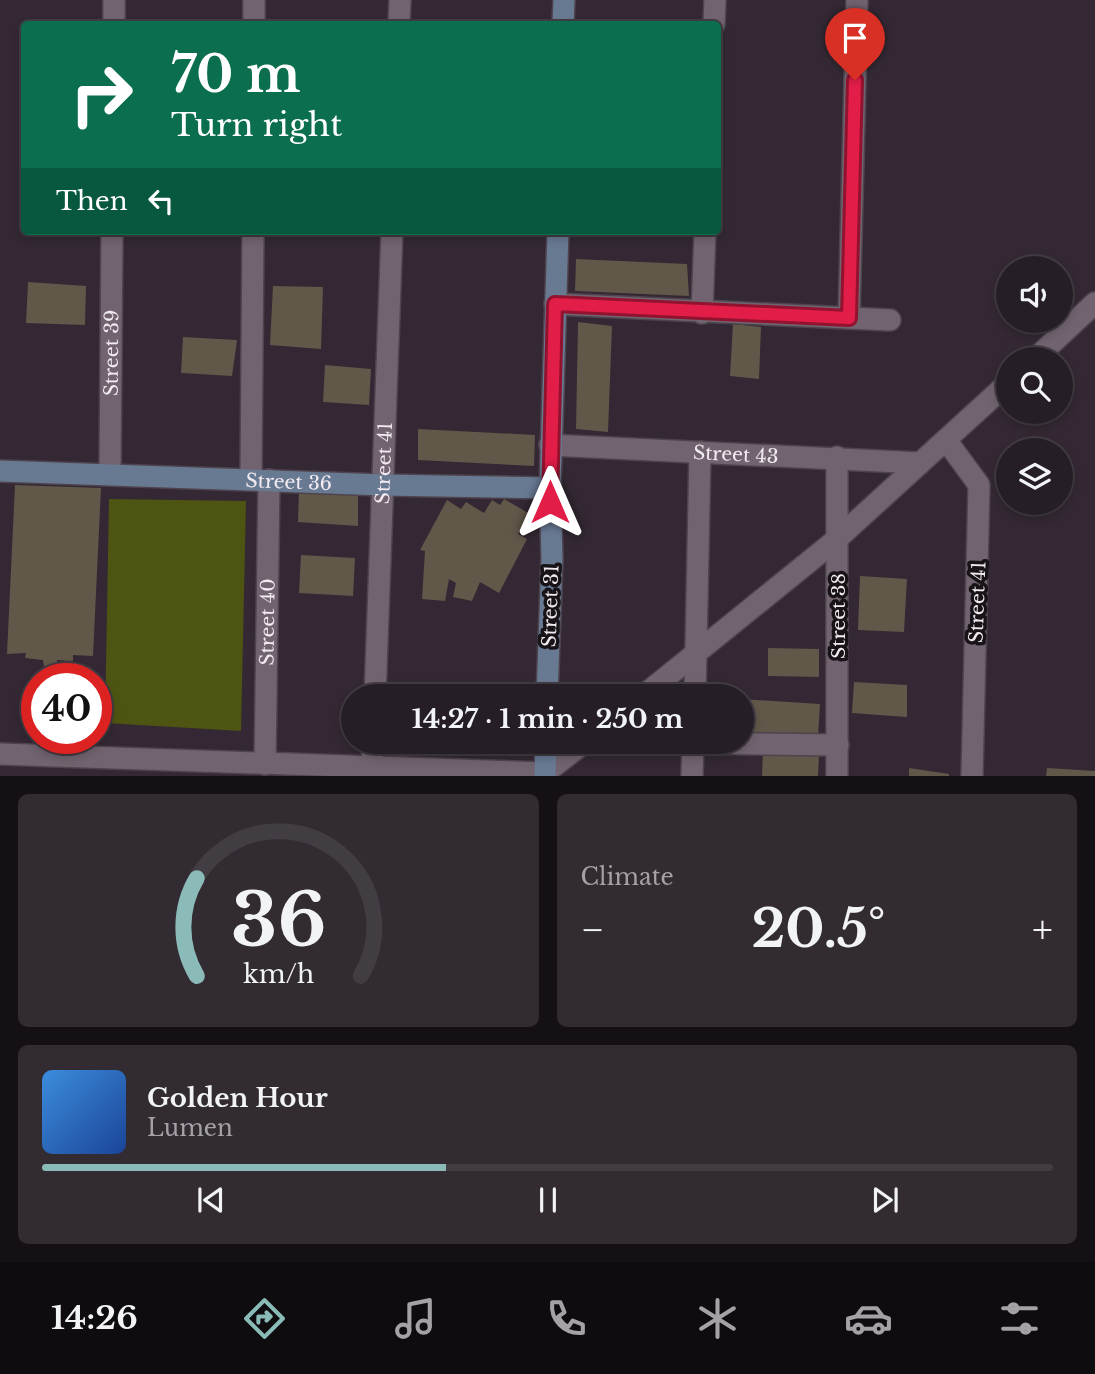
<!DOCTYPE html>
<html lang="en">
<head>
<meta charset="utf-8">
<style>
  body { margin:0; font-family:"Libre Baskerville",serif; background:#322b32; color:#f1f3f6; height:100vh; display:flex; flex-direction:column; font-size:26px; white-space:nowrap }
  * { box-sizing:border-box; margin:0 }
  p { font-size:23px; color:#a4a2a7 }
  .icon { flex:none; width:38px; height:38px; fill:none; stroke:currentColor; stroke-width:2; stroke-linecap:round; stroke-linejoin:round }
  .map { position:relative; height:776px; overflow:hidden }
  .drawer { display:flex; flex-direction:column; gap:18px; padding:18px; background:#151015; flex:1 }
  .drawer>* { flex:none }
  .banner { position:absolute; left:21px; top:21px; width:700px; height:214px; border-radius:7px; box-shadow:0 4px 10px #0003,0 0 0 2px #423c43; background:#0b6e4f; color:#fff; overflow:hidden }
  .tools { position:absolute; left:996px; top:256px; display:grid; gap:14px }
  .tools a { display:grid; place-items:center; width:77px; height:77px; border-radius:50%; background:#261e26; box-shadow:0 4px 10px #0003,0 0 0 2px #423c43; font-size:35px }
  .speed { position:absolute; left:21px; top:663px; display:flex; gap:14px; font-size:35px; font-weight:700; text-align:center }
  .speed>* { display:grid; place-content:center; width:91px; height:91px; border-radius:50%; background:#261e26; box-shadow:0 4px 10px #0003,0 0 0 2px #423c43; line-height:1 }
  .speed .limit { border:10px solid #d22; background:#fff; color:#111 }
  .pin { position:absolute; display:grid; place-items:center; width:60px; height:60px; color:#fff; margin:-72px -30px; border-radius:50% 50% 50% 0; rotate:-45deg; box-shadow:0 0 7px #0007 }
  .pin .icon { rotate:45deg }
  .me { position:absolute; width:77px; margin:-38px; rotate:0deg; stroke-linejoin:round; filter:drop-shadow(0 0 5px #0008) }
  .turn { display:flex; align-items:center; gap:24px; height:147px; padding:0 35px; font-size:32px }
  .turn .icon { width:91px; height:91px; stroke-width:2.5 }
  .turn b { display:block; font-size:49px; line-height:60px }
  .then { display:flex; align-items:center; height:66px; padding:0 35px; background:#0003; gap:14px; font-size:26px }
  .big { font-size:52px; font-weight:800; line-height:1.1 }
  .drawer .card { flex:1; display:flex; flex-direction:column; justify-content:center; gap:10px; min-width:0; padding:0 24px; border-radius:10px; background:#322b32 }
  .drawer .dial { align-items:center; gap:0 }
  .dial svg { height:182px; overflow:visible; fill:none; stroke:#423c43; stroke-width:7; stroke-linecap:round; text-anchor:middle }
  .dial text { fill:#f1f3f6; stroke:none }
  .song { display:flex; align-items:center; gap:21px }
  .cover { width:84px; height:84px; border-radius:10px; background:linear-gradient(135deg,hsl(210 70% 55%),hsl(220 70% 35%)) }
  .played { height:7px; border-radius:4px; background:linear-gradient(90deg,#8bbbb9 40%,#423c43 40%) }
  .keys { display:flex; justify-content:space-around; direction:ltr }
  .heat { display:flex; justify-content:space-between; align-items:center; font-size:38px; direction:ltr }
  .drawer .tiles { flex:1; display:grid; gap:18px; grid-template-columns:1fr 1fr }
  .card:last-child { grid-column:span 2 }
  .trip { position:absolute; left:341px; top:684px; width:413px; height:70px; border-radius:35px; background:#261e26; box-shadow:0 4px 10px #0003,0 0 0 2px #423c43; font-weight:800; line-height:70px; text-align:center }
  .dock { display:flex; height:112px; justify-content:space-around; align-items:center; background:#0f0c0f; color:#a4a2a7 }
  .dock .icon { width:49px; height:49px }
  .dock .active { color:#8bbbb9 }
  .dock b { font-size:32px; color:#f1f3f6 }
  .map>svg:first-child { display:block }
  .green { fill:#4e5412 }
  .building { fill:#61584a }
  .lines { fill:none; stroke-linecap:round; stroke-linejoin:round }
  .street-casing { stroke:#4e444e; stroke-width:24 }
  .secondary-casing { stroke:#4e444e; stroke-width:24 }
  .street { stroke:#716470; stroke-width:21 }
  .secondary { stroke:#687992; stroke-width:21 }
  .route-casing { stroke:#92132f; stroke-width:18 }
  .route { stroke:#e11d48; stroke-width:12 }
  .labels { text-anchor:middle; stroke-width:7; stroke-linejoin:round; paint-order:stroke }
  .street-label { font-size:19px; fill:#f1eaf1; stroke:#171317 }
</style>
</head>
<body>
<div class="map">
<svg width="1095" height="776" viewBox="0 0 1095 776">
  <rect width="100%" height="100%" fill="#332833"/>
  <path class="green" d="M109,499l137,2 -5,230 -136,-8z"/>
  <g class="building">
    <path d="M576,259l111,5 2,32 -114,-5z"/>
    <path d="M28,282l58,4 -1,39 -59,-2z"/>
    <path d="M273,286l50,1 -2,62 -51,-4z"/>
    <path d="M578,322l34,4 -4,106 -32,-3z"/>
    <path d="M733,324l28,3 -2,52 -29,-3z"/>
    <path d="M183,337l54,3 -5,36 -51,-3z"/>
    <path d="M325,365l46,4 -2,36 -46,-3z"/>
    <path d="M418,429l117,6 -1,31 -116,-6z"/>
    <path d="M15,485l86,3 -8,168 -20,-1v6l-16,-1v6h-13l-1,-6 -18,-2 1,-5 -19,1z"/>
    <path d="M299,490l59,2v34l-60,-4z"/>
    <path d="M504,499l26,15 -12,20 9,5 -28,54 -19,-11 -8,19 -19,-4 3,-14 -7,-4 -4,22 -23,-2 3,-48 -5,-1 27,-50 14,9 5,-7 18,11 8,-13 8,5z"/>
    <path d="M301,555l54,3 -2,38 -54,-3z"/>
    <path d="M860,576l47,3 -3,53 -46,-2z"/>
    <path d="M768,648l51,1v28l-51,-1z"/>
    <path d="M854,682l53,3v32l-55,-4z"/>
    <path d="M742,699l78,5 -2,32 -76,-4z"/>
    <path d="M763,751l56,3 -1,22h-56z"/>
    <path d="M909,768l40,6v2h-40z"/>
    <path d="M1047,768l48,3v5h-49z"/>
  </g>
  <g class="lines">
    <defs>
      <g id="street">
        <path d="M114,24v-24"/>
        <path d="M254,24v-24"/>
        <path d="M399,24l1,-24"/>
        <path d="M714,24l1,-24"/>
        <path d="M555,304l335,16"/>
        <path d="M702,313l3,-82"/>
        <path d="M849,318l8,-318"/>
        <path d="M1035,359l60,-56"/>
        <path d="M946,440l33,45 -7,291"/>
        <path id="s1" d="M550,445l370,18"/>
        <path d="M837,457v319"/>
        <path id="s2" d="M110,474l2,-243"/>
        <path d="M251,479l2,-248"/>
        <path id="s3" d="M375,696l17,-465"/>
        <path d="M643,696l194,-157 171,-156"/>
        <path d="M695,696l5,-244"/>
        <path d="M693,743l145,2"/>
        <path d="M0,754l545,19 40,-31"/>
        <path id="s4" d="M265,764l4,-284"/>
        <path d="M372,769l1,-27"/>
        <path d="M692,776l1,-34"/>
      </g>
      <g id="secondary">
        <path d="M563,24l1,-24"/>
        <path id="s5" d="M0,471l383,14 167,3 2,71 -5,137"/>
        <path d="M550,488l8,-257"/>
        <path d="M545,776l1,-34"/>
      </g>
    </defs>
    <use href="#street" class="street-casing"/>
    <use href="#secondary" class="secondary-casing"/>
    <use href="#street" class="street"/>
    <use href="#secondary" class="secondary"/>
  </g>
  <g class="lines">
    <defs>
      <path id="route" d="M550,502l5,-198 294,14 6,-238"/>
    </defs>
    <use href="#route" class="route-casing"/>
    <use href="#route" class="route"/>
  </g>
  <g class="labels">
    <g class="street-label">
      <text dy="7" stroke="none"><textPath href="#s2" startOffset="121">Street 39</textPath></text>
      <text dy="7" stroke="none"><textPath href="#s1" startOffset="186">Street 43</textPath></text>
      <text dy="7" stroke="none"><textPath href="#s3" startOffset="233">Street 41</textPath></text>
      <text dy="7" stroke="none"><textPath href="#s5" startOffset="289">Street 36</textPath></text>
      <text transform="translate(977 602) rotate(-88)" y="7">Street 41</text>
      <text transform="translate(550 606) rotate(-88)" y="7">Street 31</text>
      <text transform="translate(838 616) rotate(-90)" y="7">Street 38</text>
      <text dy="7" stroke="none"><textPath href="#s4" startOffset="142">Street 40</textPath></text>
    </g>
  </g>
</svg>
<div class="tools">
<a><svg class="icon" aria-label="sound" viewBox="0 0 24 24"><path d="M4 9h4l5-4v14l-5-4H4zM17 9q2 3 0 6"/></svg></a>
<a><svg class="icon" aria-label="search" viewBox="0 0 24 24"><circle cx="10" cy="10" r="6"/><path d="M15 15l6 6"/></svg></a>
<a><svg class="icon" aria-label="layers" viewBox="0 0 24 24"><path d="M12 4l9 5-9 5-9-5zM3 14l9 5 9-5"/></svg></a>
</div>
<div class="speed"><div class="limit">40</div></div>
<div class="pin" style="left:855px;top:80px;background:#d93025"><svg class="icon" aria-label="arrive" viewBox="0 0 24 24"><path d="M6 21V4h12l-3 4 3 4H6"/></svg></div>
<svg class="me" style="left:550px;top:502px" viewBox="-20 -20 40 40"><path d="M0-17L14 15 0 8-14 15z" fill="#e11d48" stroke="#fff" stroke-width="4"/></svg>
<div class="trip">14:27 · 1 min · 250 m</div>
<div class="banner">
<div class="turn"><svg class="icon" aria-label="right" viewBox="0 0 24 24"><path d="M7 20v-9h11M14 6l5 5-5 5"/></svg><div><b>70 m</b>Turn right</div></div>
<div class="then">Then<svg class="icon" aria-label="left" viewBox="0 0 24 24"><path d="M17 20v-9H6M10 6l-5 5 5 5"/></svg></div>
</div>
</div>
<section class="drawer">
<div class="tiles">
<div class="card dial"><svg viewBox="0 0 100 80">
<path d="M14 69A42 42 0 1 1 86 69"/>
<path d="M14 69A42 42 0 0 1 14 26" stroke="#8bbbb9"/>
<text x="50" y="56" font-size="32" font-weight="700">36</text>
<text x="50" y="72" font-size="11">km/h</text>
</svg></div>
<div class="card"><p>Climate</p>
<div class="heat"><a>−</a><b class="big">20.5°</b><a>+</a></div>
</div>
<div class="card">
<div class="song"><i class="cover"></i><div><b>Golden Hour</b><p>Lumen</p></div></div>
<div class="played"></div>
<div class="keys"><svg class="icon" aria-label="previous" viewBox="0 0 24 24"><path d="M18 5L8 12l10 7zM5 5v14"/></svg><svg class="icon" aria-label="pause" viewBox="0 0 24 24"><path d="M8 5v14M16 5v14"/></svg><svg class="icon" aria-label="next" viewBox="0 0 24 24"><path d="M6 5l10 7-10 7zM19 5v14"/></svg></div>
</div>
</div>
</section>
<nav class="dock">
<b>14:26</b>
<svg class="icon active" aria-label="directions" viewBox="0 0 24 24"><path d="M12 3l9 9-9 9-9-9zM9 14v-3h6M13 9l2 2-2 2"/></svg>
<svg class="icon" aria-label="music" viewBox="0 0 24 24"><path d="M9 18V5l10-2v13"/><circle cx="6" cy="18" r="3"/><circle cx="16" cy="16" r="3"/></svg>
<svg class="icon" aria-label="phone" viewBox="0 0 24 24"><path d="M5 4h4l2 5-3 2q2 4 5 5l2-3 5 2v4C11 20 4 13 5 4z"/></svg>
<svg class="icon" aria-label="climate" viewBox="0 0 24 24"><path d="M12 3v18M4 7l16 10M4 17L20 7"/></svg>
<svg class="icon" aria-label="car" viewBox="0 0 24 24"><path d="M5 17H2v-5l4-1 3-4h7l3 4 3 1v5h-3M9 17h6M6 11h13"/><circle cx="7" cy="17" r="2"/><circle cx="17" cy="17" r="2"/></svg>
<svg class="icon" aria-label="filters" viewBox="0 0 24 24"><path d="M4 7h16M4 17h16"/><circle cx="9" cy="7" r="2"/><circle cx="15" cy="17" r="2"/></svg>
</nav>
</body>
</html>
